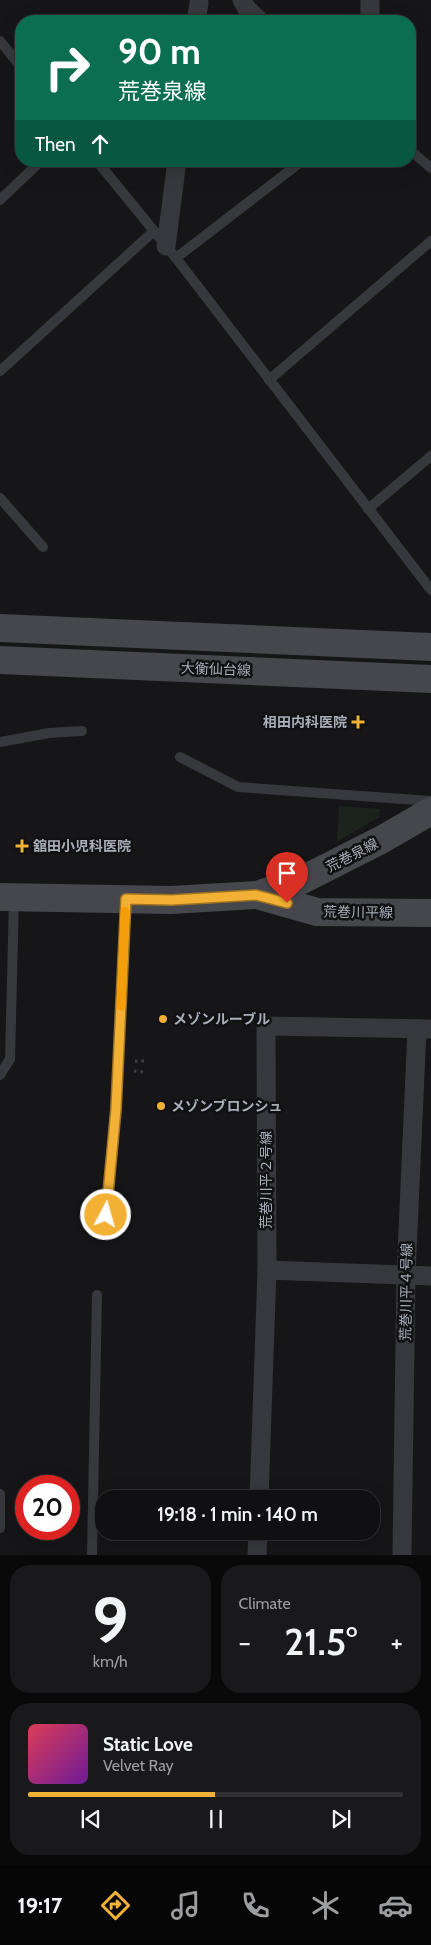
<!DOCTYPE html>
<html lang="en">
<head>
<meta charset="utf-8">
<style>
  body { margin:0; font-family:Cabin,"Noto Sans JP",sans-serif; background:#19191b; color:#f1f3f6; height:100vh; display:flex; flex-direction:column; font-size:19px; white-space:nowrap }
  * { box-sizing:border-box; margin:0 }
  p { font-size:16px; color:#9c9d9f }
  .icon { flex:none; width:28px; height:28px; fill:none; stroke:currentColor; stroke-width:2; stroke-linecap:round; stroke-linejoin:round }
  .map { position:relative; height:1555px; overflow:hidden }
  .details { display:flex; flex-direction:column; gap:10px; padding:10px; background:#09090a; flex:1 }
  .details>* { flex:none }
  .hud { position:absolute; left:15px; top:15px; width:401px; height:152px; border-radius:20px; box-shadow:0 5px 20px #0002,0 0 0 1px #303032; background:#0b6e4f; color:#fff; overflow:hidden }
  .speed { position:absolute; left:15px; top:1475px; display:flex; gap:10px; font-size:25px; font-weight:700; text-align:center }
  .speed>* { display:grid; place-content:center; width:65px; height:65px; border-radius:50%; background:#101012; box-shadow:0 5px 20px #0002,0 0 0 1px #303032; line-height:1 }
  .speed .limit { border:8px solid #d22; background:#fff; color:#111 }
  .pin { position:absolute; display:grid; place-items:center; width:42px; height:42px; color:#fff; margin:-51px -21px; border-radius:50% 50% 50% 0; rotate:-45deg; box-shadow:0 0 5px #0007 }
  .pin .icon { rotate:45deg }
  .me { position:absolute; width:55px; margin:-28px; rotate:6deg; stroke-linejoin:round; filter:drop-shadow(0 0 4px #0008) }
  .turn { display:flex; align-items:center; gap:18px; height:105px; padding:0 20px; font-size:22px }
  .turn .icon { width:65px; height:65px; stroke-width:2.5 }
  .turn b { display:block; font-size:35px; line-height:42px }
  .then { display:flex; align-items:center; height:48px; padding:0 20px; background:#0003; gap:10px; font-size:19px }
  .big { font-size:38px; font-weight:600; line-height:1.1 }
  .details .tile { flex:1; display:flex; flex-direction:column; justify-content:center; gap:8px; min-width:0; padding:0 18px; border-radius:20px; background:#19191b }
  .details .dial { align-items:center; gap:0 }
  .dial b { font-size:65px; line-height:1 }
  .song { display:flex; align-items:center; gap:15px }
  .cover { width:60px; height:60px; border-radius:8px; background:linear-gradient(135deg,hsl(350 70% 55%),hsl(280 70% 35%)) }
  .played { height:5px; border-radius:2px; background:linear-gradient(90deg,#f2b134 50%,#303032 50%) }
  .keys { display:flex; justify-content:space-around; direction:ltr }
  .heat { display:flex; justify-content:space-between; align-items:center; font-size:28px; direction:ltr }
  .details .tiles { flex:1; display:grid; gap:10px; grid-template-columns:1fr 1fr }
  .tile:last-child { grid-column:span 2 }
  .trip { position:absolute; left:95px; top:1490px; width:285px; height:50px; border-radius:20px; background:#101012; box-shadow:0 5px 20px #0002,0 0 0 1px #303032; font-weight:600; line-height:50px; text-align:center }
  .tab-bar { display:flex; height:80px; justify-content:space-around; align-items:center; background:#060607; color:#9c9d9f }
  .tab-bar .icon { width:35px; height:35px }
  .tab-bar .active { color:#f2b134 }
  .tab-bar b { font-size:22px; color:#f1f3f6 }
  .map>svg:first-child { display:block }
  .green { fill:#1c231d }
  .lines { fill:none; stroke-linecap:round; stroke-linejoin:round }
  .path { stroke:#3d3f44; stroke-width:3; stroke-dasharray:2.5 4; stroke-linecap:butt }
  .lane { stroke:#37383d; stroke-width:10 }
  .street { stroke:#37383d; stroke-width:19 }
  .secondary { stroke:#45474d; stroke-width:28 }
  .route-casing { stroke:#9d7322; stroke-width:12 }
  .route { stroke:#f2b134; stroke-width:9 }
  .slow { stroke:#f59e0b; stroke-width:9 }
  .poi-dot { fill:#f2b134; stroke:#111113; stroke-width:2 }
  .labels { text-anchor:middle; stroke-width:5; stroke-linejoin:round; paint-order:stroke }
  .street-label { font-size:14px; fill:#a8adb8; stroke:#111113 }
  .poi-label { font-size:14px; font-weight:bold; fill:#a8adb8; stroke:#111113; text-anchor:start }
</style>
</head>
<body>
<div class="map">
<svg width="431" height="1555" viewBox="0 0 431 1555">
  <rect width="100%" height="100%" fill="#161618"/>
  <path class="green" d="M339,806l41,3 -1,8 -42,25z"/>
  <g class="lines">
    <g class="path">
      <path d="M135,1061h9"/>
      <path d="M134,1071l10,1"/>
    </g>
    <g class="lane">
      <path d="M0,41l21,26"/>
      <path d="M410,150l21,18"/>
      <path d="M97,161l79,97 255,332"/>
      <path d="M0,200l41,-39"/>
      <path d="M176,258l126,-97"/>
      <path d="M0,371l154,-140"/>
      <path d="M269,380l162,-139"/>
      <path d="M0,498l43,49"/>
      <path d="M368,509l63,-53"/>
      <path d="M0,742l49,-9 33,-2"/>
      <path d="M180,757l58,30 193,14"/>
      <path d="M0,1075l10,-16 4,-160"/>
      <path d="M106,1215l10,-106 10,-210"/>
      <path d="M0,1494v34"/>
      <path d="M92,1555l5,-260"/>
    </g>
    <g class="street">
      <path d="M242,0l5,9 13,12"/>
      <path d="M196,21l3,-18"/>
      <path d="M370,21v-21"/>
      <path d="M166,246l11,-85"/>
      <path d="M267,1270l164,6"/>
      <path d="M259,1499l8,-229 -1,-244 165,3"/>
      <path d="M257,1555l1,-24"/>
      <path d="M402,1555l4,-280 11,-246"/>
    </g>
    <g class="secondary">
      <path d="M0,628l431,19"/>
      <path d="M0,660l431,19"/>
      <path d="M257,895l60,17 114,1"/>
      <path d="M0,897l171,3 86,-5 45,-15 79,-40 50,-29"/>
    </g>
  </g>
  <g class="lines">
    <defs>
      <path id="route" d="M106,1215l10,-106 10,-210 46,1 84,-5 31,8"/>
    </defs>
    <use href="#route" class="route-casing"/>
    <use href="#route" class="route"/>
    <path class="slow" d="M121,1006l4,-95"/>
  </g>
  <g class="poi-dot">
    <path d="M355.5 714.5h5v5h5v5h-5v5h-5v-5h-5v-5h5z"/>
    <path d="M19.5 838.5h5v5h5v5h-5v5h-5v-5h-5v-5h5z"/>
    <circle cx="163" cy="1019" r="5"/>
    <circle cx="161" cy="1106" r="5"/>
  </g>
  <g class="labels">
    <g class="street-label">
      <text transform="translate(216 669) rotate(2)" y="5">大衡仙台線</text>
      <text transform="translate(352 855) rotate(-27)" y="5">荒巻泉線</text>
      <text transform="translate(358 912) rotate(1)" y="5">荒巻川平線</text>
      <text transform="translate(266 1180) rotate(-90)" y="5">荒巻川平２号線</text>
      <text transform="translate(406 1292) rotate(-89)" y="5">荒巻川平４号線</text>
    </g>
    <g class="poi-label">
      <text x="347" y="727" text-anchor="end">相田内科医院</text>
      <text x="33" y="851">舘田小児科医院</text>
      <text x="173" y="1024">メゾンルーブル</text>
      <text x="171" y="1111">メゾンブロンシュ</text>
    </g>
  </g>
</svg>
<div class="speed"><div class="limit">20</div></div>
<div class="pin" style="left:287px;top:903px;background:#d93025"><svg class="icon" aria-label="arrive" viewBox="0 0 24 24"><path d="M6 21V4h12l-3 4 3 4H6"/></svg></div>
<svg class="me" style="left:106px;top:1215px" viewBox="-20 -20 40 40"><circle r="17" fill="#f2b134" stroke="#fff" stroke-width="3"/><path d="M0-11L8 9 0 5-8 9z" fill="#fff"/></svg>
<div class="trip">19:18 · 1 min · 140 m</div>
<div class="hud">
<div class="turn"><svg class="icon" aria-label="right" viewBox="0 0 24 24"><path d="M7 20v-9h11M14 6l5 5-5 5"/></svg><div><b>90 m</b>荒巻泉線</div></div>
<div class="then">Then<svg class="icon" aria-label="ahead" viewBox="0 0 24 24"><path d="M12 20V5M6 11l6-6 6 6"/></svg></div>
</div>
</div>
<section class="details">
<div class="tiles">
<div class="tile dial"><b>9</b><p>km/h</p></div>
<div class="tile"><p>Climate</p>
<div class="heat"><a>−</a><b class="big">21.5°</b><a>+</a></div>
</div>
<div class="tile">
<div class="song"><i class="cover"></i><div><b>Static Love</b><p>Velvet Ray</p></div></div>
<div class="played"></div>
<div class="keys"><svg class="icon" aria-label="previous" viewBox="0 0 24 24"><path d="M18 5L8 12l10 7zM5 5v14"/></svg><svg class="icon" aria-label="pause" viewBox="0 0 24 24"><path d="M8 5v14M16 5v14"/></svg><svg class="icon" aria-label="next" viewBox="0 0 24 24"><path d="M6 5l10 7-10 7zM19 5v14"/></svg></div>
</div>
</div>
</section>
<nav class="tab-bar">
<b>19:17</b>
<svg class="icon active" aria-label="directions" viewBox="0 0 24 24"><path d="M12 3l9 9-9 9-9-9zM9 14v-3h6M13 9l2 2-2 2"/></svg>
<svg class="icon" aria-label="music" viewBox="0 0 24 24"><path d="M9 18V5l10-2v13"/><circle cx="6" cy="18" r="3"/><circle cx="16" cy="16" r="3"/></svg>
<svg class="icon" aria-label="phone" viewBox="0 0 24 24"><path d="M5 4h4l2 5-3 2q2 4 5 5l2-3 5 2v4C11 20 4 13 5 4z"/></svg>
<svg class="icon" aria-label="climate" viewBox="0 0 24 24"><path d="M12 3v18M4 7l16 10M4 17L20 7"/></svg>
<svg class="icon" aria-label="car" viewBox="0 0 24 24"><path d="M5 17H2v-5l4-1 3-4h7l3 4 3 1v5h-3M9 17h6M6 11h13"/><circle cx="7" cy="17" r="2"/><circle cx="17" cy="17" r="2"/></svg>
</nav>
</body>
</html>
